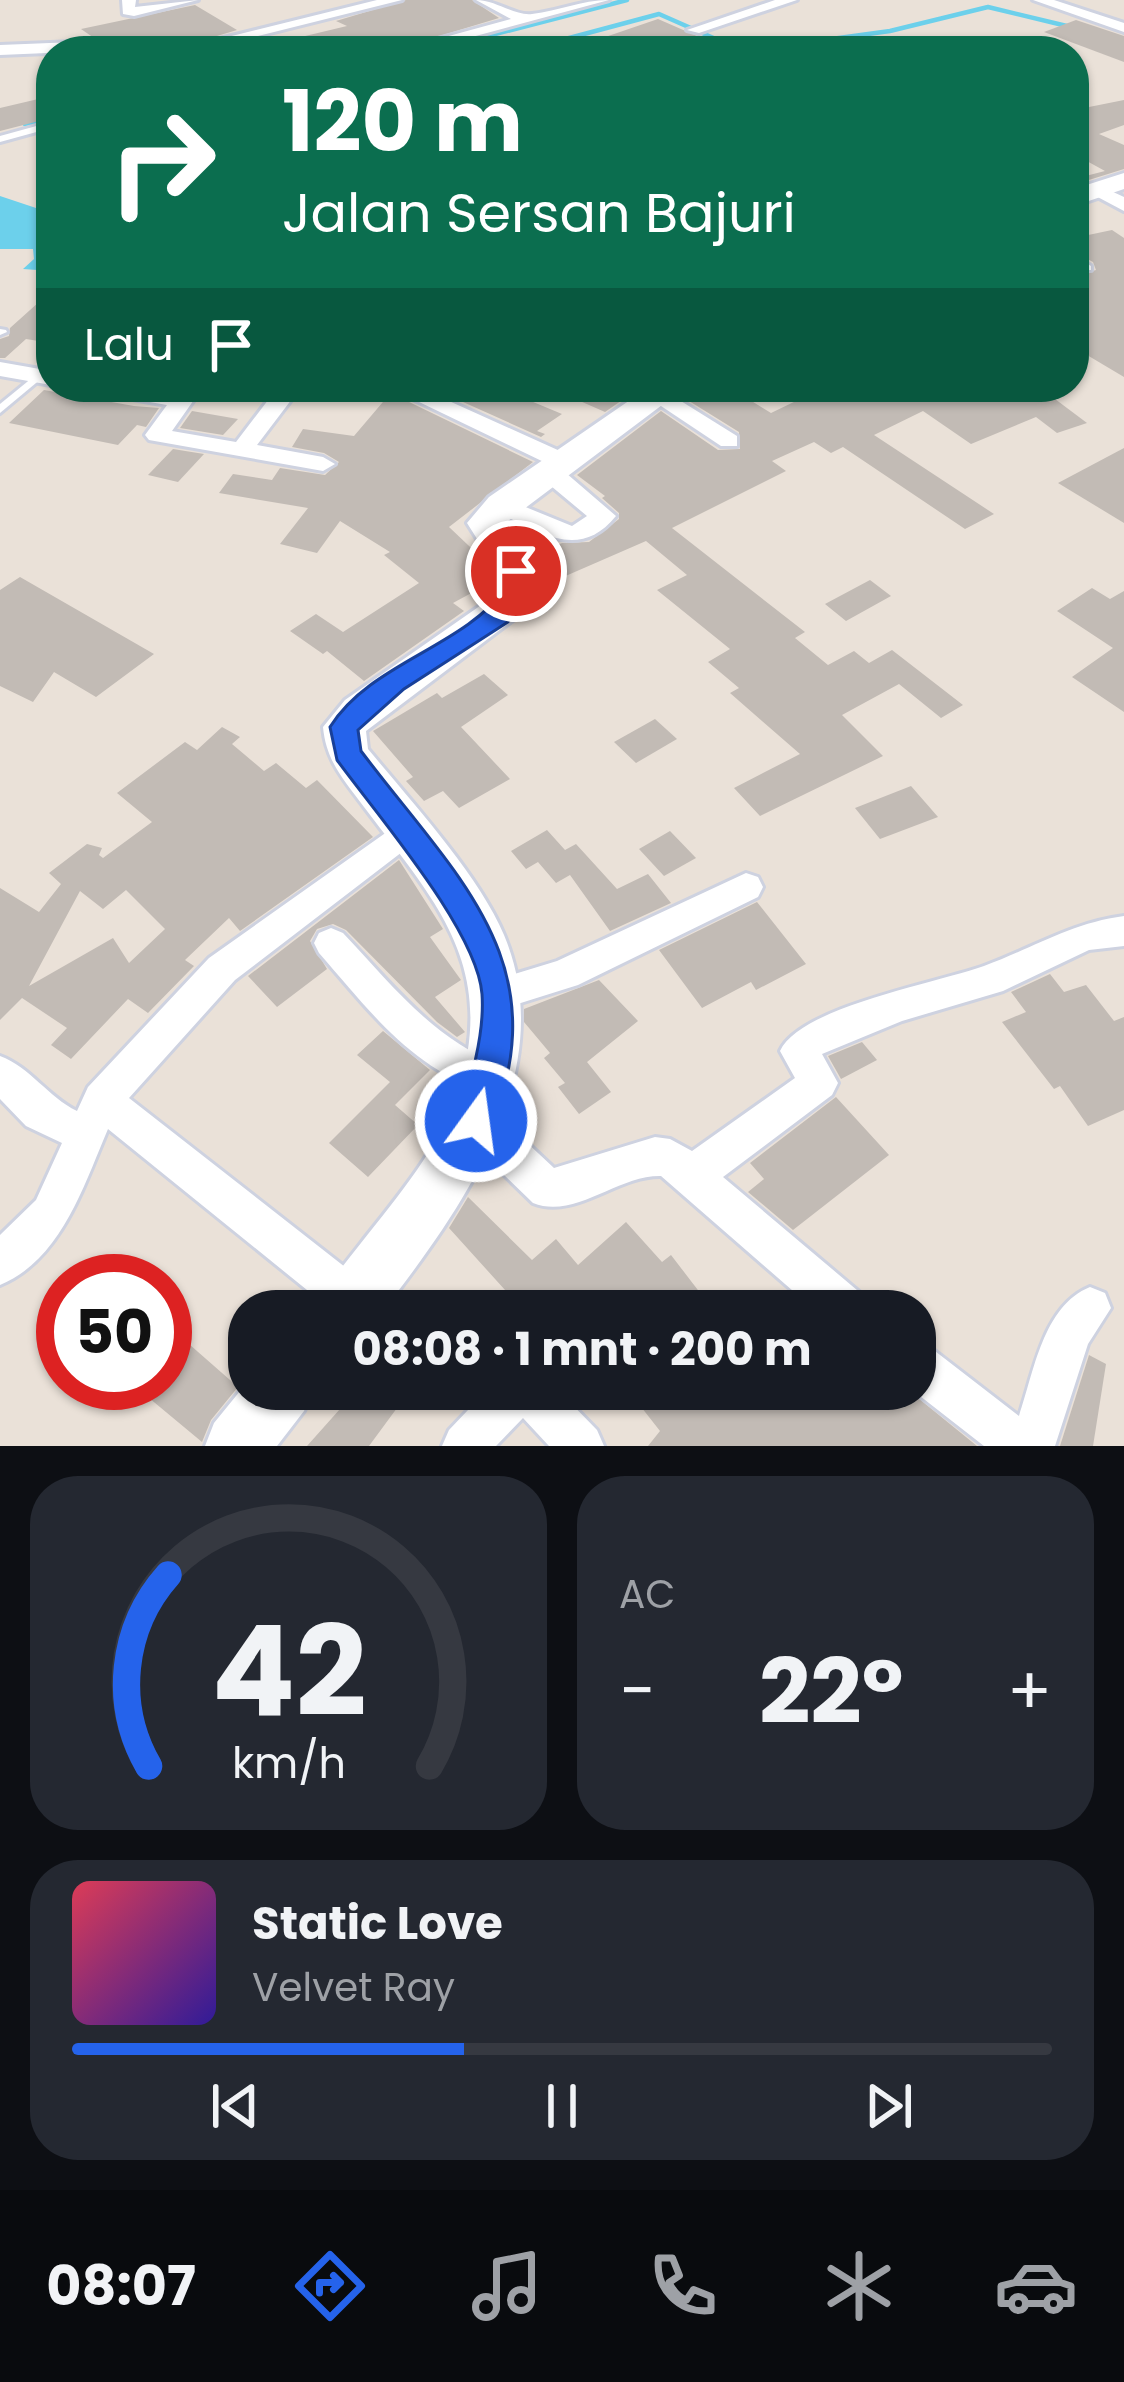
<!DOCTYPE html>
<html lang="id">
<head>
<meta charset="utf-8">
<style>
  body { margin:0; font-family:Poppins,sans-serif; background:#242831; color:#f1f3f6; height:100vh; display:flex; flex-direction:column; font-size:45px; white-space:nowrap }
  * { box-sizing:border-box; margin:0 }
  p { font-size:39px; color:#9ea1a6 }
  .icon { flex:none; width:66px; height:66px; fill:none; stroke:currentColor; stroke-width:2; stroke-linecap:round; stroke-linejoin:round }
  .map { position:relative; height:1446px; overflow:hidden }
  .details { display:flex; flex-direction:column; gap:30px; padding:30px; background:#0d0f14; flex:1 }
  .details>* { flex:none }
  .guide { position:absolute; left:36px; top:36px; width:1053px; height:366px; border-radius:48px; box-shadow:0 3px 9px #0004; background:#0b6e4f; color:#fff; overflow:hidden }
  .speed { position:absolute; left:36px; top:1254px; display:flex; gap:24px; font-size:60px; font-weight:700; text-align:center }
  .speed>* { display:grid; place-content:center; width:156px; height:156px; border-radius:50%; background:#171b24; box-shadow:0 3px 9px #0004; line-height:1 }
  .speed .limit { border:18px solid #d22; background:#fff; color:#111 }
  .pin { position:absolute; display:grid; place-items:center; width:102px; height:102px; color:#fff; margin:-51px; border:6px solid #fff; border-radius:50%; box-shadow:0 3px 12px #0007 }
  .me { position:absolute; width:132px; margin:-66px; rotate:14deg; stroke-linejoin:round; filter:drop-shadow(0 0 9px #0008) }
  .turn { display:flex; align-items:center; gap:42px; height:252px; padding:0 48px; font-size:54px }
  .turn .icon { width:156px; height:156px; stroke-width:2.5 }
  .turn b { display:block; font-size:84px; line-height:102px }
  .then { display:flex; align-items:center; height:114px; padding:0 48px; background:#0003; gap:24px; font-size:45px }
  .big { font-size:90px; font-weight:700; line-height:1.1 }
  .details .card { flex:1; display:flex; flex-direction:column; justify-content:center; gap:18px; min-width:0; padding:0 42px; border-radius:48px; background:#242831 }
  .details .dial { align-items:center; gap:0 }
  .dial svg { height:312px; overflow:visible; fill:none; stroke:#363941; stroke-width:7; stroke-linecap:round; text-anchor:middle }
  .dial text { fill:#f1f3f6; stroke:none }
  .song { display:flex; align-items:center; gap:36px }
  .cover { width:144px; height:144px; border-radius:18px; background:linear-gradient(135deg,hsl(350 70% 55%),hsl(250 70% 35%)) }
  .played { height:12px; border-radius:6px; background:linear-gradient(90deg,#2563eb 40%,#363941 40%) }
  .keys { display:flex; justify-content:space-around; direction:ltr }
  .heat { display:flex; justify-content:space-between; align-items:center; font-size:66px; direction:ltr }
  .details .tiles { flex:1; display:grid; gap:30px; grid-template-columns:1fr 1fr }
  .card:last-child { grid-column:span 2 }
  .trip { position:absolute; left:228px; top:1290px; width:708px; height:120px; border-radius:48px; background:#171b24; box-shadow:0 3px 9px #0004; font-weight:700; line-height:120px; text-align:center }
  .menu { display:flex; height:192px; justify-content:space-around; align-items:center; background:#090b0e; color:#9ea1a6 }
  .menu .icon { width:84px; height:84px }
  .menu .selected { color:#2563eb }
  .menu b { font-size:54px; color:#f1f3f6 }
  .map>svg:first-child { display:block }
  .water { fill:#6cd0eb }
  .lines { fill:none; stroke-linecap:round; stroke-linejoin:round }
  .stream { stroke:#6cd0eb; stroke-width:4.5 }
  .building { fill:#c2bbb5; fill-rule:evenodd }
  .service-casing { stroke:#ced2e0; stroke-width:6 }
  .minor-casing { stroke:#ced2e0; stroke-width:6 }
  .secondary-casing { stroke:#ced2e0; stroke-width:6 }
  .service { fill:#fff; fill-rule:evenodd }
  .minor { fill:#fff; fill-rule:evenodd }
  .secondary { fill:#fff; fill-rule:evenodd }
  .route { fill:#2563eb; stroke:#184099; stroke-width:3 }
</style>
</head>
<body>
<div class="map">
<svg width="1124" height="1446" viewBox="0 0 1124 1446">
  <rect width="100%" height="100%" fill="#eae1d8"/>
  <path class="water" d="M0,196l51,17v34l-7,3 7,6v15l-28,-2 11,-10 -1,-10h-33z"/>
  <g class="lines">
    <g class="stream">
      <path d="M430,51l197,-51"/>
      <path d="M556,51l12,-4 -10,-6 101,-27 84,37 147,-20 98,-24 83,20"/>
      <path d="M25,124l26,-5"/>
    </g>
  </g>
  <g class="building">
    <path d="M406,0h66l27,18 -109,33h-113l-1,-8 71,-17 -11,-5z"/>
    <path d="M195,5l42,25 -70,21h-18l-1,-5 -35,5 -32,-22z"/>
    <path d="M658,19l55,24 -28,8h-109v-4z"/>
    <path d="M1076,20l48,16v26l-80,-30z"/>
    <path d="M51,96v22l-51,13v-23z"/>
    <path d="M1124,100v25l-25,9 25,11v24l-48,15 -2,-5 31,-8 -31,-17v-44z"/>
    <path d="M1112,230l12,8v139l-37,-22 -13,5v-91l9,5 13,-4 -3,-8 -19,-10v-14z"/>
    <path d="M39,302l12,2v39l-25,-4 -21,19h-5v-19l9,-3 1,-8z"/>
    <path d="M442,387l15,7 10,-7h30l65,27 -25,17 8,3 -4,3 -107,-48z"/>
    <path d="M548,387h93l-36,25z"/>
    <path d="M690,387h39l42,26 54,-26h214l48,36 -30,10 -21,-16 -65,27 -48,-33 -49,24 120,79 -29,15 -122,-82 -12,6 -17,-11 -42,19 14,10 -114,57 133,104 -10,6 33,27 26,-14 15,12 23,-13 71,55 -22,13 -42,-34 -57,31 41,41 -123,60 -26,-28 66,-34 -70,-61 9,-5 -31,-26 22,-13 -73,-59 30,-15 -41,-34 -85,37 -24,-24 25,-11 27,-1 30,-23v-6l-17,-15 3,-2 -28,-21 84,-64 57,39 22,-1 -1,-17 -58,-36z"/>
    <path d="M44,390l90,16 25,2 -13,19 -9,-2 -19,20 -109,-22z"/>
    <path d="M388,396l17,4 128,62 -84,65 38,36 6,10 -10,7 5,4 -35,19 11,8 -100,70 -37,-30 -4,3 -33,-23 26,-17 27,18 76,-49 -35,-28 6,-3 -50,-31 -23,32 -37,-9 28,-36 -89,-15 14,-19 39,6 8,-12 45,7 14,-13 -15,-9 -32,-6 11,-18 51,7z"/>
    <path d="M192,411l46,8 -15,16 -43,-7z"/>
    <path d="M1124,448v75l-66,-40z"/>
    <path d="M173,449l31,5 -26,28 -30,-7z"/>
    <path d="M20,577l134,77 -58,43 -42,-25 -21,30 -33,-16v-96z"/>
    <path d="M870,580l21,16 -45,25 -21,-17z"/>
    <path d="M1092,588l18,11 14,-8v121l-52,-35 41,-29 -56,-37z"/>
    <path d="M484,674l24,21 -47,32 49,52 -51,29 -16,-17 -19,10 -18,-20 7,-4 -40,-46 64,-38 5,5z"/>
    <path d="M655,719l22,20 -41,24 -22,-21z"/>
    <path d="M222,727l18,10 -8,7 32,27 12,-8 30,25 11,-8 56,57 -133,94 -11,-13 -44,42 9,6 -46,47 -20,-14 -57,60 -20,-14 16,-17 -45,-30 -22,22v-132l39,24 22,-28 -12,-11 38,-29 15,4 -3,7 4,3 49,-36 -35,-29 68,-51 12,8zM126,890l39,39 -36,34 -16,-25 -84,48 51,-95 23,18z"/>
    <path d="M911,786l27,31 -58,22 -25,-31z"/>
    <path d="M547,830l18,20 11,-6 41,45 31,-15 23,29 -61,28 -40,-56 -14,8 -18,-21 -12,7 -15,-18z"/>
    <path d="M670,831l26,27 -32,18 -25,-27z"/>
    <path d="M399,860l44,69 -13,8 31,43 -26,17 30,35 -8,5 -20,-15 -91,-92 -13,-6 -16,5 -7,12 17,28 -50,38 -29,-31z"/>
    <path d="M757,902l49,62 -50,26 -5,-8 -49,26 -43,-58z"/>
    <path d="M1050,974l14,18 22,-7 28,36 10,-4v93l-36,16 -28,-40 -6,3 -52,-67 24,-10 -15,-20z"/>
    <path d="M599,980l39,41 -51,41 24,30 -32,22 -21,-27 7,-4 -21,-25 6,-5 -26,-31v-13z"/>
    <path d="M383,1031l47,39 -35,35 23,20 -50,52 -39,-34 61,-61 -33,-27z"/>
    <path d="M862,1042l15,18 -36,19 -13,-23z"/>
    <path d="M836,1097l53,58 -96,75 -45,-38 16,-13 -14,-16z"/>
    <path d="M468,1197l64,63 24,-21 22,26 48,-43 36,40 9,-7 43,56h-190l-75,-83z"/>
    <path d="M165,1323l73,64 -27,33 -9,22 -71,-59h34z"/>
    <path d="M1089,1355l17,9 -13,82h-33z"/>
    <path d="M318,1389h93l-42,57h-62l33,-37z"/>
    <path d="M627,1389h184l15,15 12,-15h69l70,57h-329l12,-15z"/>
  </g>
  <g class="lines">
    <defs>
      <g id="service">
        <path d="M51,122v6l-51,14v-6z"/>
        <path d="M1074,256l17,10v4h-8l-9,-6z"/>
        <path d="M0,329l6,1 1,2 -7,3z"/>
        <path d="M38,373l6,3 -2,2 -42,35v-9z"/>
      </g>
      <g id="minor">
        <path d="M122,0h14l-1,7 63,-7 -64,16 -11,-2z"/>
        <path d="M377,0h25l-204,51h-27z"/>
        <path d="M476,0c20,0 38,16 56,14 27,-3 49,-14 77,-14l-189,51h-26l117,-32z"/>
        <path d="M775,0h22l-98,33 -12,-3z"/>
        <path d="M1033,0h21l70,23v9z"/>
        <path d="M75,42l19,9 -94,4v-10z"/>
        <path d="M550,44l6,7h-19z"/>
        <path d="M1098,185l26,12v14l-32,-17 -3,-4z"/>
        <path d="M0,362l51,9v14l-51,-9z"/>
        <path d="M93,387l83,6 4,-6h23l-31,44 64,11 42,-55h23l-44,58 66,12 12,7 -12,7 -174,-31 -4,-5 22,-30 -63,-11z"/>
        <path d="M388,387h30l153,69v10l-12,1 57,49c-38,47 -79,14 -124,-6l-4,-5 13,-8 71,29 15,-10 -48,-40v-10l9,-2z"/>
        <path d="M660,388l77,48v10h-16l-69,-46 -3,-5z"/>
        <path d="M408,817l11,4 5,9 -5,9 -184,141 -106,118 239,187 6,15 -4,11h-37l-225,-182c-24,56 -47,131 -108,156v-50l36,-35 26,-57 -36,-17 -26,-27v-43c30,11 48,41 77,55l11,-24 121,-129z"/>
        <path d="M746,873l12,4 5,10 -5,10 -180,88 -80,25 -13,-5 -5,-11 5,-11 72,-22z"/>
        <path d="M1124,916v30l-35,4 -86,41 -101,30 -80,33 16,29 -6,12 -109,82 141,119 7,15h-55l-155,-135c-44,-1 -86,44 -128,27l-71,-69 -5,-13 5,-13 14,-5 14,5 64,60 101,-31 15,2 22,12 103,-73 -15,-27c20,-44 157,-68 204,-85 49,-18 87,-43 140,-50z"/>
        <path d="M331,928l12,5c49,52 90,106 159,133l6,12 -6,12 -13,5c-80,-30 -115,-79 -170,-142l-5,-10 5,-10z"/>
        <path d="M1090,1287l15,6 6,15 -23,36 -33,102h-71l-73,-57h4v-47l16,6 88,68c15,-44 24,-110 71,-129z"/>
        <path d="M488,1389h69l40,41 7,16h-55l-26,-28 -27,28h-54l7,-16z"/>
      </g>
      <g id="secondary">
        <path d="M1124,173v16l-50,17v-17z"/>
        <path d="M649,387h37l-182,137 34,57 -13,30 -159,120 2,18c42,51 111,126 136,186 57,136 -41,272 -121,376h-68c11,-26 29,-46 46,-68 37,-47 81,-98 98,-155 38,-124 -25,-188 -95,-281 -20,-27 -38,-46 -41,-80l22,-27 152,-106 1,-22 -31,-49 22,-26z"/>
        <path d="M249,1380v9h64l-9,22 -27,35h-72l9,-23z"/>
      </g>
    </defs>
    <use href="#service" class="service-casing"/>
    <use href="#minor" class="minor-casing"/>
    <use href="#secondary" class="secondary-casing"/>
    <use href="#service" class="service"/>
    <use href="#minor" class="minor"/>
    <use href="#secondary" class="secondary"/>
  </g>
  <path class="route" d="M516,563l8,2 8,22 -24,35 -104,67 -46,41 3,21c94,125 201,212 127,382l-12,4 -13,-4 -5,-12c12,-38 27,-86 24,-127 -5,-64 -105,-179 -145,-234l-7,-33c41,-65 133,-79 177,-140l-3,-16z"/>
</svg>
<div class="speed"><div class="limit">50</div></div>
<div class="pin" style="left:516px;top:571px;background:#d93025"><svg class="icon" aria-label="arrive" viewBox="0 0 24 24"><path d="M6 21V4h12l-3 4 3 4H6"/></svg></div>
<svg class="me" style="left:476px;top:1121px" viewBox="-20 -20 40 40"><circle r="17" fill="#2563eb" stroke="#fff" stroke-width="3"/><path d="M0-11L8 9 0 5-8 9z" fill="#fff"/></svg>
<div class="trip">08:08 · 1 mnt · 200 m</div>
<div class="guide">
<div class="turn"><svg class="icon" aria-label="right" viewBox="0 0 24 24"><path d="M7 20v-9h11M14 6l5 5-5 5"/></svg><div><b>120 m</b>Jalan Sersan Bajuri</div></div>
<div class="then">Lalu<svg class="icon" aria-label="arrive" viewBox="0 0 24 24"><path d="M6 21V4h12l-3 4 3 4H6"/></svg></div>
</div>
</div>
<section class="details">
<div class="tiles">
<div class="card dial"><svg viewBox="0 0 100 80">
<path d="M14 69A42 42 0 1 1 86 69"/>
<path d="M14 69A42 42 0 0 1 19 20" stroke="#2563eb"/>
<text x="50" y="56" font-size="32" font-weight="700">42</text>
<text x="50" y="72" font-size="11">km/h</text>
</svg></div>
<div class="card"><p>AC</p>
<div class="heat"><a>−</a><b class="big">22°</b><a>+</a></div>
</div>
<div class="card">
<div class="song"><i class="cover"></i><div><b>Static Love</b><p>Velvet Ray</p></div></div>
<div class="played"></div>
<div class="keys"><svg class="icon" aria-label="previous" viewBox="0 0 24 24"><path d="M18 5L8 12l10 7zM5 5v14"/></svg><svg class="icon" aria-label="pause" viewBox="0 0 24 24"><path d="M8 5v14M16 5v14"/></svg><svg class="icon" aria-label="next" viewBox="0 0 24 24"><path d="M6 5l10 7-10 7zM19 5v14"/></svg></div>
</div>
</div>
</section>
<nav class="menu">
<b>08:07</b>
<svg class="icon selected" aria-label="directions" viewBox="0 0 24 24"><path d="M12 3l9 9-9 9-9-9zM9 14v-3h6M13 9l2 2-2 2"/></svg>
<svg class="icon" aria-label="music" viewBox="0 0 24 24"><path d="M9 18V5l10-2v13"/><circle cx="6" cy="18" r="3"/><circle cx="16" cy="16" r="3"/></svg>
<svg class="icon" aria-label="phone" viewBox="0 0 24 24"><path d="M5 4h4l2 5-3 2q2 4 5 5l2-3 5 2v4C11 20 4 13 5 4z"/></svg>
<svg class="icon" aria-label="climate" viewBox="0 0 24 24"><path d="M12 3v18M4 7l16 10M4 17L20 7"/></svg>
<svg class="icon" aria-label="car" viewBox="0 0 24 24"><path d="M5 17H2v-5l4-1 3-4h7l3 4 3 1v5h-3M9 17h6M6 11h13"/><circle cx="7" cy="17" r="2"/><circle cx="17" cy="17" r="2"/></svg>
</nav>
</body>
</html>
